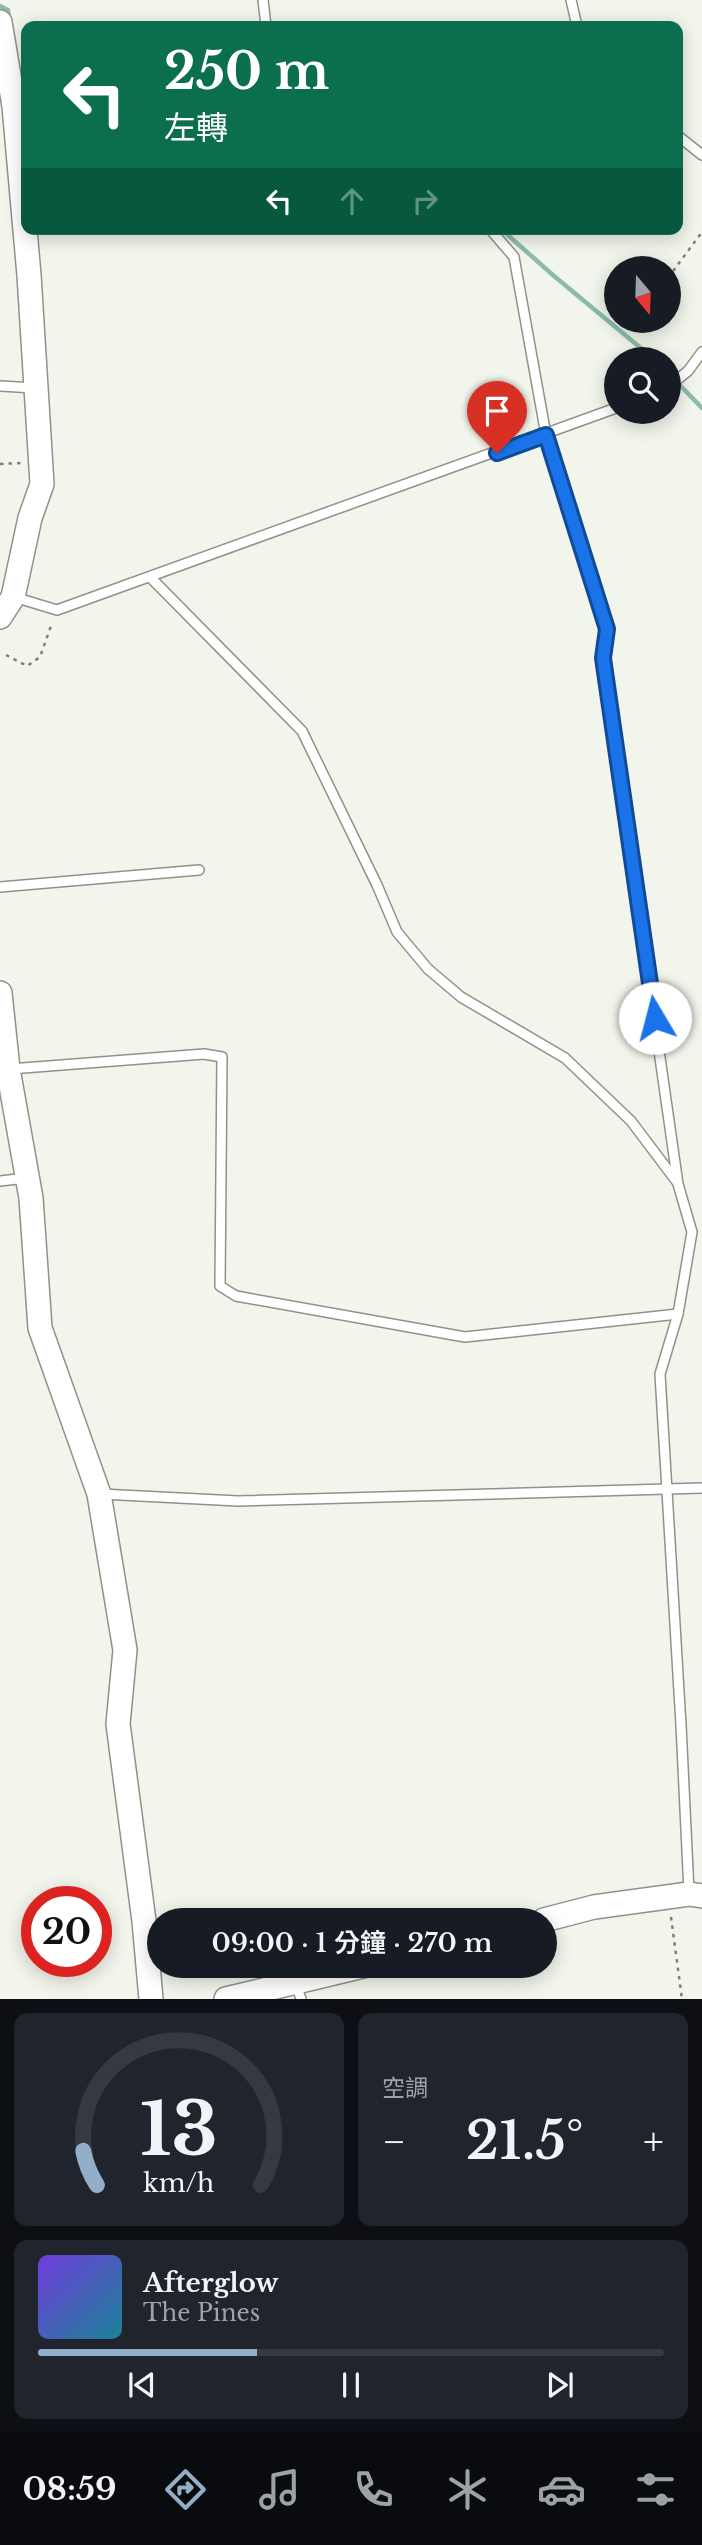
<!DOCTYPE html>
<html lang="zh-TW">
<head>
<meta charset="utf-8">
<style>
  body { margin:0; font-family:"Libre Baskerville","Noto Sans TC",serif; background:#20242c; color:#f1f3f6; height:100vh; display:flex; flex-direction:column; font-size:26px; white-space:nowrap }
  * { box-sizing:border-box; margin:0 }
  p { font-size:23px; color:#9ea1a6 }
  .icon { flex:none; width:38px; height:38px; fill:none; stroke:currentColor; stroke-width:2; stroke-linecap:round; stroke-linejoin:round }
  .map { position:relative; height:1999px; overflow:hidden }
  .side { display:flex; flex-direction:column; gap:14px; padding:14px; background:#0d0f14; flex:1 }
  .side>* { flex:none }
  .hud { position:absolute; left:21px; top:21px; width:662px; height:214px; border-radius:14px; box-shadow:0 4px 18px #0003; background:#0b6e4f; color:#fff; overflow:hidden }
  .needle { width:46px; rotate:161deg }
  .buttons { position:absolute; left:604px; top:256px; display:grid; gap:14px }
  .buttons a { display:grid; place-items:center; width:77px; height:77px; border-radius:50%; background:#171b24; box-shadow:0 4px 18px #0003; font-size:35px }
  .speed { position:absolute; left:21px; top:1886px; display:flex; gap:14px; font-size:35px; font-weight:700; text-align:center }
  .speed>* { display:grid; place-content:center; width:91px; height:91px; border-radius:50%; background:#171b24; box-shadow:0 4px 18px #0003; line-height:1 }
  .speed .limit { border:10px solid #d22; background:#fff; color:#111 }
  .pin { position:absolute; display:grid; place-items:center; width:60px; height:60px; color:#fff; margin:-72px -30px; border-radius:50% 50% 50% 0; rotate:-45deg; box-shadow:0 0 7px #0007 }
  .pin .icon { rotate:45deg }
  .me { position:absolute; width:77px; margin:-38px; rotate:352deg; stroke-linejoin:round; filter:drop-shadow(0 0 5px #0008) }
  .turn { display:flex; align-items:center; gap:24px; height:147px; padding:0 28px; font-size:32px }
  .turn .icon { width:91px; height:91px; stroke-width:2.5 }
  .turn b { display:block; font-size:49px; line-height:60px }
  .lanes { display:flex; align-items:center; height:66px; padding:0 28px; background:#0003; justify-content:center; gap:35px; direction:ltr }
  .lanes .off { opacity:.35 }
  .big { font-size:52px; font-weight:600; line-height:1.1 }
  .side .widget { flex:1; display:flex; flex-direction:column; justify-content:center; gap:10px; min-width:0; padding:0 24px; border-radius:14px; background:#20242c }
  .side .dial { align-items:center; gap:0 }
  .dial svg { height:182px; overflow:visible; fill:none; stroke:#363941; stroke-width:7; stroke-linecap:round; text-anchor:middle }
  .dial text { fill:#f1f3f6; stroke:none }
  .song { display:flex; align-items:center; gap:21px }
  .cover { width:84px; height:84px; border-radius:10px; background:linear-gradient(135deg,hsl(260 70% 55%),hsl(190 70% 35%)) }
  .played { height:7px; border-radius:4px; background:linear-gradient(90deg,#92aec8 35%,#363941 35%) }
  .keys { display:flex; justify-content:space-around; direction:ltr }
  .heat { display:flex; justify-content:space-between; align-items:center; font-size:38px; direction:ltr }
  .side .tiles { flex:1; display:grid; gap:14px; grid-template-columns:1fr 1fr }
  .widget:last-child { grid-column:span 2 }
  .trip { position:absolute; left:147px; top:1908px; width:410px; height:70px; border-radius:35px; background:#171b24; box-shadow:0 4px 18px #0003; font-weight:600; line-height:70px; text-align:center }
  .tab-bar { display:flex; height:112px; justify-content:space-around; align-items:center; background:#090b0e; color:#9ea1a6 }
  .tab-bar .icon { width:49px; height:49px }
  .tab-bar .current { color:#92aec8 }
  .tab-bar b { font-size:32px; color:#f1f3f6 }
  .map>svg:first-child { display:block }
  .lines { fill:none; stroke-linecap:round; stroke-linejoin:round }
  .stream { stroke:#8bbcab; stroke-width:4.5 }
  .service-casing { stroke:#909289; stroke-width:12 }
  .tertiary-casing { stroke:#909289; stroke-width:26 }
  .path { stroke:#7e807a; stroke-width:2.5; stroke-dasharray:3.5 5; stroke-linecap:butt }
  .service { stroke:#fff; stroke-width:9 }
  .tertiary { stroke:#fff; stroke-width:23 }
  .route-casing { stroke:#114b97; stroke-width:18 }
  .route { stroke:#1a73e8; stroke-width:12 }
</style>
</head>
<body>
<div class="map">
<svg width="702" height="1999" viewBox="0 0 702 1999">
  <rect width="100%" height="100%" fill="#f2f5eb"/>
  <g class="lines">
    <g class="stream">
      <path d="M0,6l8,4 1,8"/>
      <path d="M17,89l9,-1"/>
      <path d="M501,229l53,47 100,83"/>
      <path d="M668,373l34,35"/>
    </g>
    <defs>
      <g id="service">
        <path d="M263,0l3,26"/>
        <path d="M571,0l6,26"/>
        <path d="M677,135l25,20"/>
        <path d="M490,229l24,28 32,178 61,194 -4,29 75,526 14,48 -14,82 -18,60 21,351 8,167"/>
        <path d="M0,386l35,2"/>
        <path d="M668,387l20,-16 14,-19"/>
        <path d="M151,578l151,153 75,154 20,47 31,37 33,28 104,61 66,63 46,61"/>
        <path d="M14,597l43,13 559,-202"/>
        <path d="M0,887l199,-17"/>
        <path d="M10,1069l194,-15 18,3 -2,229 16,10 229,41 213,-23"/>
        <path d="M0,1181l26,-3"/>
        <path d="M101,1494l137,7 464,-13"/>
        <path d="M296,1984l5,15"/>
      </g>
      <g id="tertiary">
        <path d="M0,22l14,84 15,169 13,209 -12,34 -17,79 -13,20"/>
        <path d="M0,993l8,76 23,129 9,130 59,166 26,156 -7,74 26,197 7,78"/>
        <path d="M544,1920l50,-13 95,-13 13,2"/>
        <path d="M226,1999l141,-34"/>
      </g>
    </defs>
    <use href="#service" class="service-casing"/>
    <use href="#tertiary" class="tertiary-casing"/>
    <g class="path">
      <path d="M668,278l34,-46"/>
      <path d="M0,464l21,-1"/>
      <path d="M6,655l21,11 13,-9 12,-34"/>
      <path d="M671,1917l11,82"/>
    </g>
    <use href="#service" class="service"/>
    <use href="#tertiary" class="tertiary"/>
  </g>
  <g class="lines">
    <defs>
      <path id="route" d="M497,453l49,-18 61,194 -4,29 52,360"/>
    </defs>
    <use href="#route" class="route-casing"/>
    <use href="#route" class="route"/>
  </g>
</svg>
<div class="buttons">
<a><svg class="needle" viewBox="-14 -14 28 28"><path d="M0-13l5 13h-10z" fill="#e53935"/><path d="M0 13l5-13h-10z" fill="#9ea1a6"/></svg></a>
<a><svg class="icon" aria-label="search" viewBox="0 0 24 24"><circle cx="10" cy="10" r="6"/><path d="M15 15l6 6"/></svg></a>
</div>
<div class="speed"><div class="limit">20</div></div>
<div class="pin" style="left:497px;top:453px;background:#d93025"><svg class="icon" aria-label="arrive" viewBox="0 0 24 24"><path d="M6 21V4h12l-3 4 3 4H6"/></svg></div>
<svg class="me" style="left:655px;top:1018px" viewBox="-20 -20 40 40"><circle r="19" fill="#fff"/><path d="M0-13L10 11 0 6-10 11z" fill="#1a73e8"/></svg>
<div class="trip">09:00 · 1 分鐘 · 270 m</div>
<div class="hud">
<div class="turn"><svg class="icon" aria-label="left" viewBox="0 0 24 24"><path d="M17 20v-9H6M10 6l-5 5 5 5"/></svg><div><b>250 m</b>左轉</div></div>
<div class="lanes"><svg class="icon" aria-label="left" viewBox="0 0 24 24"><path d="M17 20v-9H6M10 6l-5 5 5 5"/></svg><svg class="icon off" aria-label="ahead" viewBox="0 0 24 24"><path d="M12 20V5M6 11l6-6 6 6"/></svg><svg class="icon off" aria-label="right" viewBox="0 0 24 24"><path d="M7 20v-9h11M14 6l5 5-5 5"/></svg></div>
</div>
</div>
<section class="side">
<div class="tiles">
<div class="widget dial"><svg viewBox="0 0 100 80">
<path d="M14 69A42 42 0 1 1 86 69"/>
<path d="M14 69A42 42 0 0 1 8 54" stroke="#92aec8"/>
<text x="50" y="56" font-size="32" font-weight="700">13</text>
<text x="50" y="72" font-size="11">km/h</text>
</svg></div>
<div class="widget"><p>空調</p>
<div class="heat"><a>−</a><b class="big">21.5°</b><a>+</a></div>
</div>
<div class="widget">
<div class="song"><i class="cover"></i><div><b>Afterglow</b><p>The Pines</p></div></div>
<div class="played"></div>
<div class="keys"><svg class="icon" aria-label="previous" viewBox="0 0 24 24"><path d="M18 5L8 12l10 7zM5 5v14"/></svg><svg class="icon" aria-label="pause" viewBox="0 0 24 24"><path d="M8 5v14M16 5v14"/></svg><svg class="icon" aria-label="next" viewBox="0 0 24 24"><path d="M6 5l10 7-10 7zM19 5v14"/></svg></div>
</div>
</div>
</section>
<nav class="tab-bar">
<b>08:59</b>
<svg class="icon current" aria-label="directions" viewBox="0 0 24 24"><path d="M12 3l9 9-9 9-9-9zM9 14v-3h6M13 9l2 2-2 2"/></svg>
<svg class="icon" aria-label="music" viewBox="0 0 24 24"><path d="M9 18V5l10-2v13"/><circle cx="6" cy="18" r="3"/><circle cx="16" cy="16" r="3"/></svg>
<svg class="icon" aria-label="phone" viewBox="0 0 24 24"><path d="M5 4h4l2 5-3 2q2 4 5 5l2-3 5 2v4C11 20 4 13 5 4z"/></svg>
<svg class="icon" aria-label="climate" viewBox="0 0 24 24"><path d="M12 3v18M4 7l16 10M4 17L20 7"/></svg>
<svg class="icon" aria-label="car" viewBox="0 0 24 24"><path d="M5 17H2v-5l4-1 3-4h7l3 4 3 1v5h-3M9 17h6M6 11h13"/><circle cx="7" cy="17" r="2"/><circle cx="17" cy="17" r="2"/></svg>
<svg class="icon" aria-label="filters" viewBox="0 0 24 24"><path d="M4 7h16M4 17h16"/><circle cx="9" cy="7" r="2"/><circle cx="15" cy="17" r="2"/></svg>
</nav>
</body>
</html>
